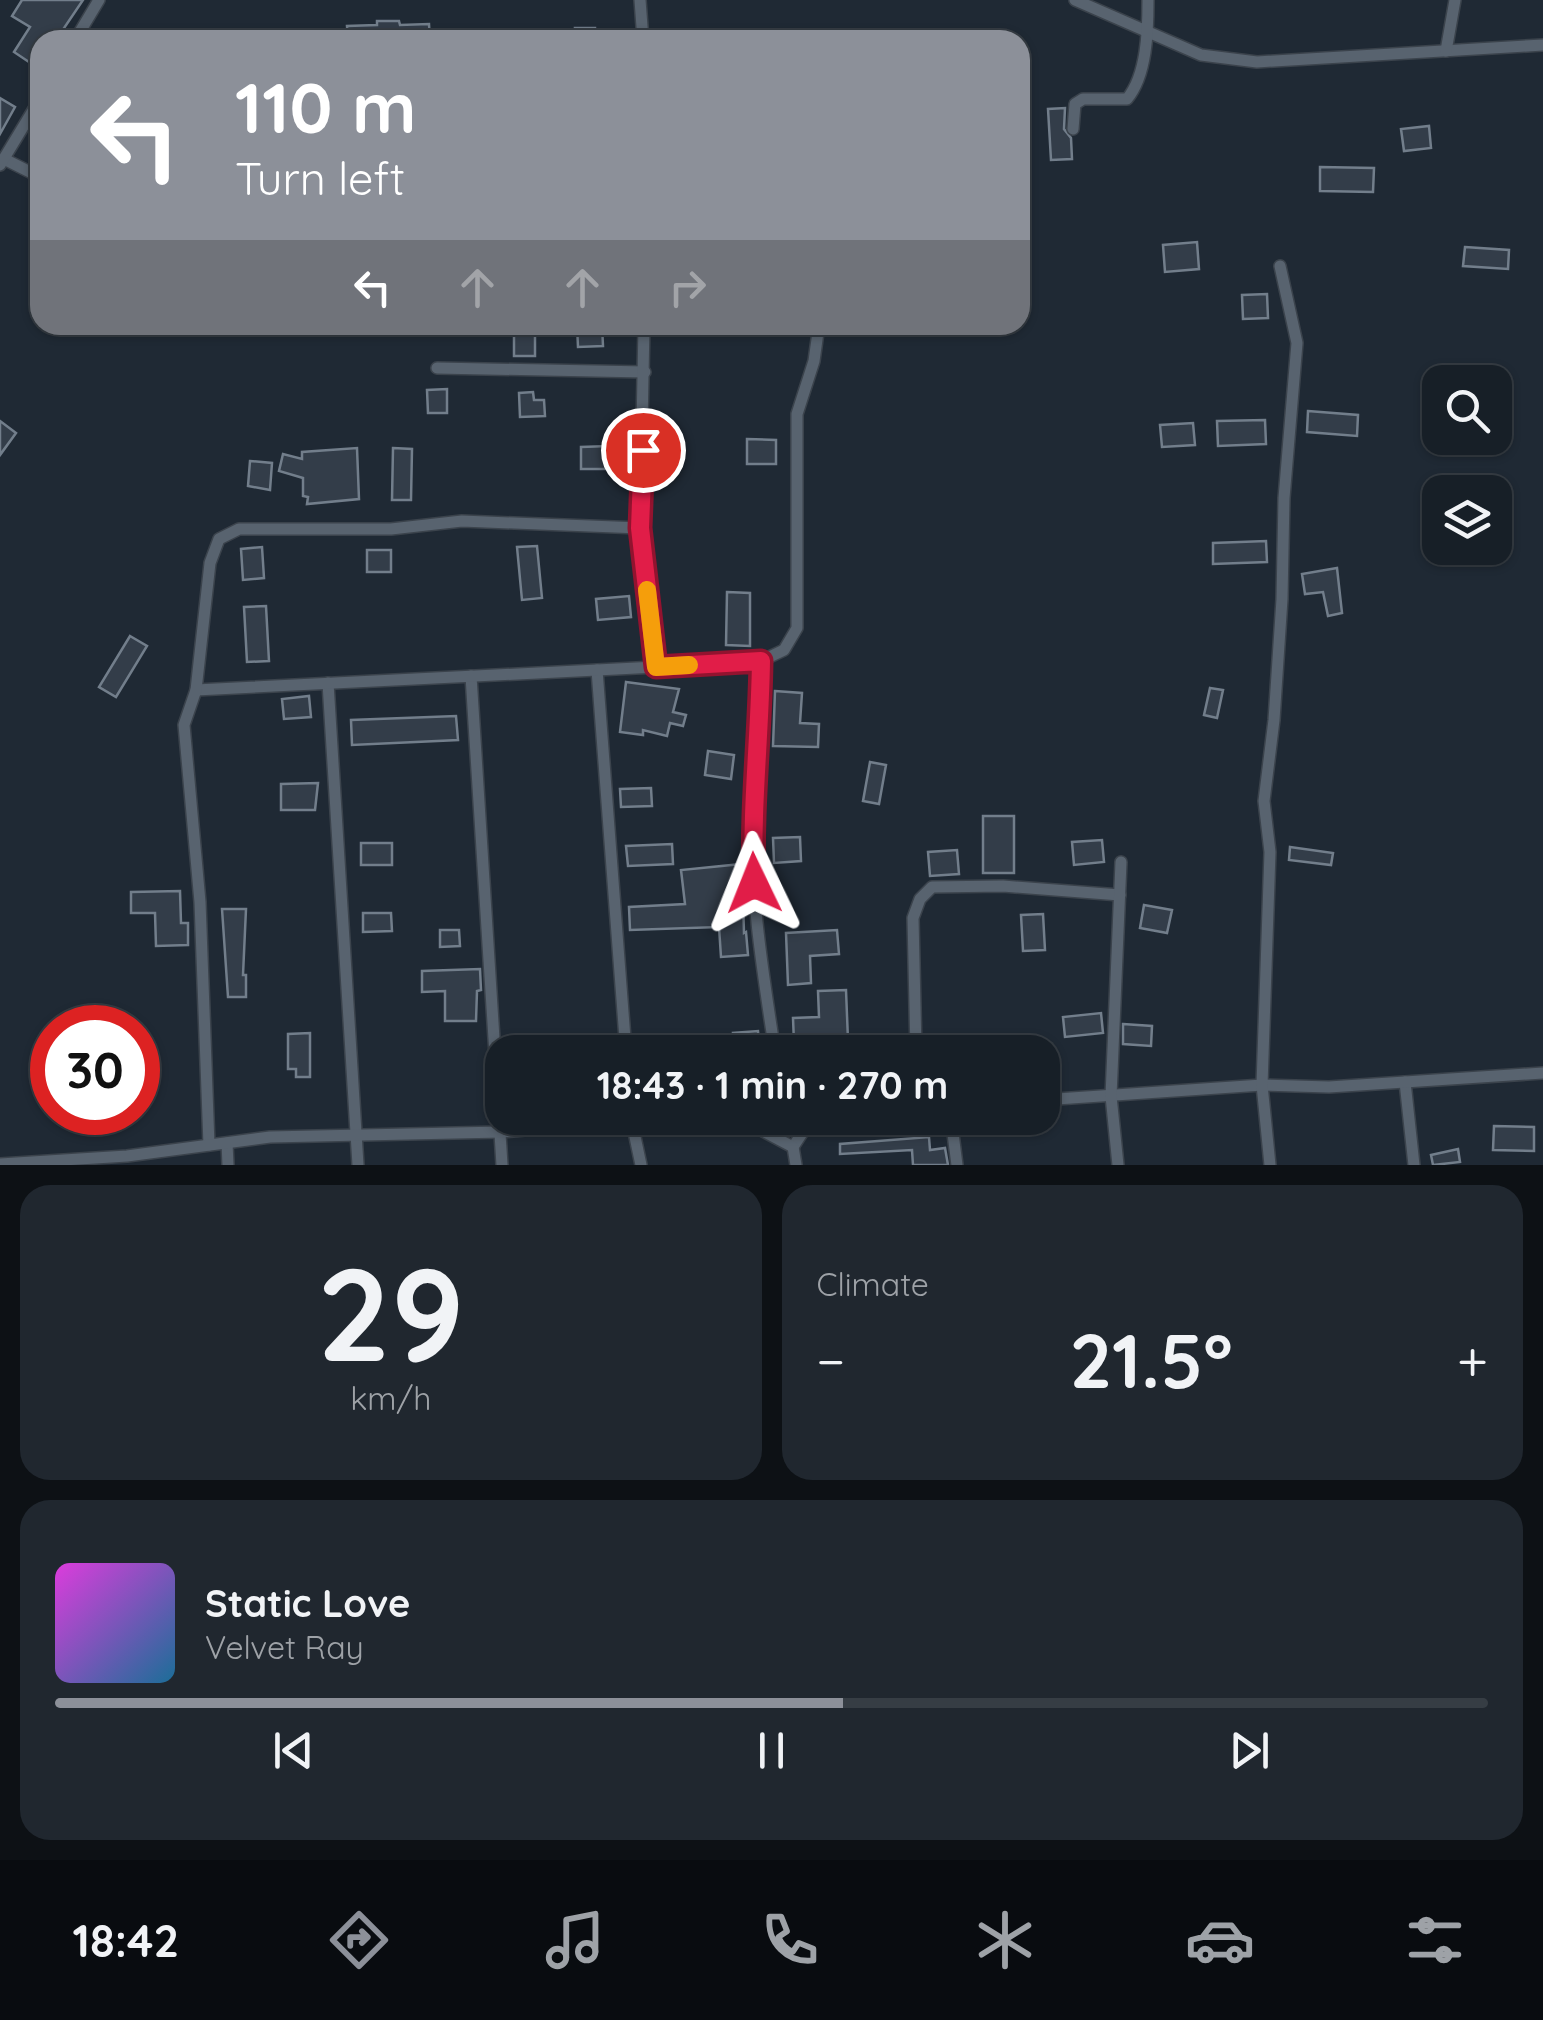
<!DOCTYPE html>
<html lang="en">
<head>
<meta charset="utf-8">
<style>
  body { margin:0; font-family:Quicksand,sans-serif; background:#20272f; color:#f1f3f6; height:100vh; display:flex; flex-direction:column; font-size:38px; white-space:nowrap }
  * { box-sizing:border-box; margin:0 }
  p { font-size:32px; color:#9ea2a7 }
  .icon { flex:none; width:55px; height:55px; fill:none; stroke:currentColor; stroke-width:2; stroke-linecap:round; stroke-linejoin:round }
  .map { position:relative; height:1165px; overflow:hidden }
  .details { display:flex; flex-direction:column; gap:20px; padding:20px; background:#0d1115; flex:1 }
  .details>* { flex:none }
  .top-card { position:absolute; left:30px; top:30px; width:1000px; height:305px; border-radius:30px; box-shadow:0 2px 8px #0004,0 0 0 2px #363d44; background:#8c9099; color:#fff; overflow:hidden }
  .tools { position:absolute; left:1422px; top:365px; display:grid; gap:20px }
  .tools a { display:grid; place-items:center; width:90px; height:90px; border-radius:20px; background:#171f27; box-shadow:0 2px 8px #0004,0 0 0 2px #363d44; font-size:50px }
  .speed { position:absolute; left:30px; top:1005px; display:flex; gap:20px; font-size:50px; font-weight:700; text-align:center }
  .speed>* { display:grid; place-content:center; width:130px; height:130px; border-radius:50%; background:#171f27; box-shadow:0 2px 8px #0004,0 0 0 2px #363d44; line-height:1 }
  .speed .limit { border:15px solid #d22; background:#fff; color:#111 }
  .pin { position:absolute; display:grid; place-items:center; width:85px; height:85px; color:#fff; margin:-42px; border:5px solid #fff; border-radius:50%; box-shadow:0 2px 10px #0007 }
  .me { position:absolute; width:110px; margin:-55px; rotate:358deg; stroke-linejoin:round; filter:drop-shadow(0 0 8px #0008) }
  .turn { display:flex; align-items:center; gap:35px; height:210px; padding:0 40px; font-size:45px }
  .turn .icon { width:130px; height:130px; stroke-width:2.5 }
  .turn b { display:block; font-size:70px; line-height:85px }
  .lanes { display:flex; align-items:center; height:95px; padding:0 40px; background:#0003; justify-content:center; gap:50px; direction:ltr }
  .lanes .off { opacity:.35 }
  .big { font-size:75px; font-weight:700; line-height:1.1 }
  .details .widget { flex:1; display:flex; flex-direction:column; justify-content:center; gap:15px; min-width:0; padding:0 35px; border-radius:30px; background:#20272f }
  .details .dial { align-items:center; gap:0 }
  .dial b { font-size:130px; line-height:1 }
  .song { display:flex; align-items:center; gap:30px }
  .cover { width:120px; height:120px; border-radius:15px; background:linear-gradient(135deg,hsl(300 70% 55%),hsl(200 70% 35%)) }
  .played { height:10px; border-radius:5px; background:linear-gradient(90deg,#8c9099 55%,#363d44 55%) }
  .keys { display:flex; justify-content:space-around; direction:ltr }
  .heat { display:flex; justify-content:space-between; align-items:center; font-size:55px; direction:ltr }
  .details .tiles { flex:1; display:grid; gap:20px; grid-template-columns:1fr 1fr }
  .widget:last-child { grid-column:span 2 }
  .trip { position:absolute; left:485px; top:1035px; width:575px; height:100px; border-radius:30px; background:#171f27; box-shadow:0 2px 8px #0004,0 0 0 2px #363d44; font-weight:700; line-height:100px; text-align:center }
  .tab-bar { display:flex; height:160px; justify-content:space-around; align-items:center; background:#090c10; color:#9ea2a7 }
  .tab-bar .icon { width:70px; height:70px }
  .tab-bar .selected { color:#8c9099 }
  .tab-bar b { font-size:45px; color:#f1f3f6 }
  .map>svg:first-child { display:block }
  .building { fill:#333d49; stroke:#727e8b; stroke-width:2.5 }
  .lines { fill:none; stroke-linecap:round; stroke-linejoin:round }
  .minor-casing { stroke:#3b434c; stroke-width:14 }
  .minor { stroke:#58636f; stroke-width:11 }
  .route-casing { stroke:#92132f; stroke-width:25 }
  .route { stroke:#e11d48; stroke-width:18 }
  .slow { stroke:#f59e0b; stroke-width:18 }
</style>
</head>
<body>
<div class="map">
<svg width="1543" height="1165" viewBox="0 0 1543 1165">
  <rect width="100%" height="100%" fill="#1f2934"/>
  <g class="building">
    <path d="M22,0h61l-27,40h-16v19l-5,7 -21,-14 16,-25 -18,-11z"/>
    <path d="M377,21h22l1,4 29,-1 1,16h-82l-1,-14 30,-1z"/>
    <path d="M575,28h20v12h-19z"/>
    <path d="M0,98l15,9 -15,27z"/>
    <path d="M1065,108l-1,21 7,9 1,21 -21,1 -3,-51z"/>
    <path d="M1429,126l2,22 -27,3 -3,-22z"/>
    <path d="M1320,167l54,1 -1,24 -53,-1z"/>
    <path d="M1197,242l2,27 -34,3 -2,-27z"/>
    <path d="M1465,247l44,3 -1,19 -45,-3z"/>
    <path d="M1267,294l1,24 -25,1 -1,-24z"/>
    <rect x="514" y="325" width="21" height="31"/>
    <path d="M577,325h25l1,21 -25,1z"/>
    <path d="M447,389v24h-19l-1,-23z"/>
    <path d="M533,392l1,8h10l1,16 -25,1 -1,-24z"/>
    <path d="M1308,411l50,4 -1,21 -50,-4z"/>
    <path d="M1265,420l1,24 -48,2 -1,-25z"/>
    <path d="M0,421l16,12 -16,22z"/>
    <path d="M1193,423l2,22 -33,2 -2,-22z"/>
    <path d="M747,439l29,1v24h-29z"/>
    <path d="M609,446v23h-28v-22z"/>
    <path d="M357,448l2,51 -52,5 1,-7 -5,-1v-18l-24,-7 4,-17 19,5v-7z"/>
    <path d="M393,448l19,1 -1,51h-19z"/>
    <path d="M250,461l22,2 -2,27 -22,-4z"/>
    <path d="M1266,541l1,21 -54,2v-21z"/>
    <path d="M537,546l5,52 -20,2 -5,-53z"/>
    <path d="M262,547l2,31 -21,2 -2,-31z"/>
    <rect x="367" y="550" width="24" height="22"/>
    <path d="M1337,568l5,45 -14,3 -5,-24 -18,2 -3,-20z"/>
    <path d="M727,592l23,1v53l-24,-1z"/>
    <path d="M629,596l2,21 -33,3 -2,-21z"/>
    <path d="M266,606l3,55 -22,1 -3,-55z"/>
    <path d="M130,636l17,10 -31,51 -17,-10z"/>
    <path d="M626,682l53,7 -6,23 13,3 -3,11 -13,-3 -3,13 -24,-6v5l-23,-3z"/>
    <path d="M1210,688l13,2 -6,28 -13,-3z"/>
    <path d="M775,691l27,2 -2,30 19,1 -1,23 -45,-1z"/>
    <path d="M309,696l2,21 -27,2 -2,-20z"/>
    <path d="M456,716l2,24 -106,5 -1,-25z"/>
    <path d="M708,751l26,4 -3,24 -26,-4z"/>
    <path d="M870,762l16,3 -7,39 -16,-3z"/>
    <path d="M318,783l-3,27h-34v-26z"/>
    <path d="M651,788l1,18 -31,1 -1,-18z"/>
    <rect x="983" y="816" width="31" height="57"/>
    <path d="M800,837l1,24 -27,2 -1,-25z"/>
    <path d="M1102,840l2,22 -30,3 -2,-23z"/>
    <rect x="361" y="843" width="31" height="22"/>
    <path d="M672,844l1,20 -45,2 -2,-20z"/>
    <path d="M1290,847l43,6 -2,12 -42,-5z"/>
    <path d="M957,850l2,24 -29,2 -2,-24z"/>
    <path d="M742,864l2,69 2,-1 2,23 -27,2 -2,-30 -89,3 -1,-23 56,-3 -4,-34z"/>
    <path d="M180,891l1,32h7v22l-32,1 -1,-33h-24v-21z"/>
    <path d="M1144,905l28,5 -5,23 -27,-5z"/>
    <path d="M222,909h24l-3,66h3v22h-18z"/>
    <path d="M363,913h28l1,18 -29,1z"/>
    <path d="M1043,914l2,36 -22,1 -2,-36z"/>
    <path d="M440,930h19l1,16 -20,1z"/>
    <path d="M837,930l2,24 -29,2 1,27 -23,2 -2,-52z"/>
    <path d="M480,969l1,21 -4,1 -1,30h-31v-30l-23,1v-21z"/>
    <path d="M846,990l2,50 -54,3 -1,-25 26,-1 -1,-26z"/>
    <path d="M1101,1013l2,20 -38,4 -2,-20z"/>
    <path d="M1123,1024l29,2 -1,20 -28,-2z"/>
    <path d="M758,1031l2,21h-25l-2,-19z"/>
    <path d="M310,1033v44h-14v-8h-8v-35z"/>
    <path d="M880,1040l2,12h-38l-1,-5z"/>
    <path d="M1494,1126l40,1v24l-41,-1z"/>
    <path d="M929,1137l1,13 15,-2 3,17h-35l-1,-15 -72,4v-10z"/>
    <path d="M1458,1149l2,13 -27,3 -2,-10z"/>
  </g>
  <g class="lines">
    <defs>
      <g id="minor">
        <path d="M640,0l3,40"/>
        <path d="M1075,0l126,55 56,7 286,-17"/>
        <path d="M75,40l24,-40"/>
        <path d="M1446,51l9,-51"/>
        <path d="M1073,129l2,-25 8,-5h44c20,-24 21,-68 21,-99"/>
        <path d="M4,159l36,18"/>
        <path d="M0,165l40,-66"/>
        <path d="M437,368l208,4"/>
        <path d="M640,528l4,-203"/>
        <path d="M761,661l23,-11 13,-22v-214l17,-53 5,-36"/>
        <path d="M597,670l29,382"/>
        <path d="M471,676l31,489"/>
        <path d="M328,683l30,482"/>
        <path d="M196,690l460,-23"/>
        <path d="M916,1052l-3,-134 7,-19 12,-12 71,-1 117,9"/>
        <path d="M1405,1082l9,83"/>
        <path d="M1042,1100l220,-15 67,2 214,-14"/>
        <path d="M631,1118l10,47"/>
        <path d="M951,1118l6,47"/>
        <path d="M742,1120l29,-2"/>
        <path d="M227,1143l1,22"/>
        <path d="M209,1145l-9,-243 -16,-177 12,-35 14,-127 9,-24 20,-10h152l71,-8 178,7 16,139 105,-6c-1,51 -8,102 -9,154 -2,79 11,159 23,237"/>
        <path d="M793,1147l19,-29"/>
        <path d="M0,1164l127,-8 143,-19 231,-5 130,-11 111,-1 51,27 3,18"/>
        <path d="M1118,1165l-7,-69 10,-234"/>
        <path d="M1270,1165l-8,-80 8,-233 -6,-51 10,-81 8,-121 2,-101 13,-155 -17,-77"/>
      </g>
    </defs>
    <use href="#minor" class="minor-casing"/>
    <use href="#minor" class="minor"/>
  </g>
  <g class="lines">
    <defs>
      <path id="route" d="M643,450l-3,78 16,139 105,-6c-1,74 -10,147 -7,222"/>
    </defs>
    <use href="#route" class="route-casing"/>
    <use href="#route" class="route"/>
    <path class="slow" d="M647,590l9,77 33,-2"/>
  </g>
</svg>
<div class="tools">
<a><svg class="icon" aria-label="search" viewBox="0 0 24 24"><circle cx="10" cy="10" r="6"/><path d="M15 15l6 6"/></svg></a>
<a><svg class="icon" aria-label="layers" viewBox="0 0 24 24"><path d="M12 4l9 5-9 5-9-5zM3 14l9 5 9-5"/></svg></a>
</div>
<div class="speed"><div class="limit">30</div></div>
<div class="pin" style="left:643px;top:450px;background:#d93025"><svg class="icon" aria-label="arrive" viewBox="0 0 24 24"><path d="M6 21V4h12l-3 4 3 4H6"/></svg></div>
<svg class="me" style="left:754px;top:883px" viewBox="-20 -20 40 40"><path d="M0-17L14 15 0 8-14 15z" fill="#e11d48" stroke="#fff" stroke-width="4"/></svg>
<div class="trip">18:43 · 1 min · 270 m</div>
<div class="top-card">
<div class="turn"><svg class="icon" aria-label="left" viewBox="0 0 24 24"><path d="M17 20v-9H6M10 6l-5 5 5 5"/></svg><div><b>110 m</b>Turn left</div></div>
<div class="lanes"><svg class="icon" aria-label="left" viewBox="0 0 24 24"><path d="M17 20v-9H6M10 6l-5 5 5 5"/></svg><svg class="icon off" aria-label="ahead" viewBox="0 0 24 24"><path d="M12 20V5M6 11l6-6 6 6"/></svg><svg class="icon off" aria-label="ahead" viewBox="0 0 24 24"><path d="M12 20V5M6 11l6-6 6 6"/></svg><svg class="icon off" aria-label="right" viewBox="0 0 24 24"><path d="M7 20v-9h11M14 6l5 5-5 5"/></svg></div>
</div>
</div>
<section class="details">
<div class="tiles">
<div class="widget dial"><b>29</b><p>km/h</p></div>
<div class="widget"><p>Climate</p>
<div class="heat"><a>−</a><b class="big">21.5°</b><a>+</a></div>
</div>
<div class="widget">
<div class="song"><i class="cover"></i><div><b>Static Love</b><p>Velvet Ray</p></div></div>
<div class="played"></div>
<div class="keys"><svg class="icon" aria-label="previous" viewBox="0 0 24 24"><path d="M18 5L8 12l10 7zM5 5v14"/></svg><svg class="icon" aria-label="pause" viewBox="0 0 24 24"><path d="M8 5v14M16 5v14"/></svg><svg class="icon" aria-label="next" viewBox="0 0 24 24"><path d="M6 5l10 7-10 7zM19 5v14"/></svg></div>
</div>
</div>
</section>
<nav class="tab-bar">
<b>18:42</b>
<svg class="icon selected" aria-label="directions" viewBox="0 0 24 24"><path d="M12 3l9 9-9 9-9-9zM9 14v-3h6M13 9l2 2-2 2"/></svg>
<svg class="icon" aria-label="music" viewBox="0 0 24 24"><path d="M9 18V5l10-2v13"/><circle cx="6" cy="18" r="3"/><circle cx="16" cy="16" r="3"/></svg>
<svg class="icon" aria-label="phone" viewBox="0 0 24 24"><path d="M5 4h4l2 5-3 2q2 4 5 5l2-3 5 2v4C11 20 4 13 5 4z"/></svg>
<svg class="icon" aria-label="climate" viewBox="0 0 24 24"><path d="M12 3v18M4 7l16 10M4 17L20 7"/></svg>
<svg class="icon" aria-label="car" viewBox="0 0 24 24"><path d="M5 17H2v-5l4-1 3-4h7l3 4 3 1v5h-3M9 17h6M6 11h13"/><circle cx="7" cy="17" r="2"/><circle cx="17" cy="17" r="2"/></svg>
<svg class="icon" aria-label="filters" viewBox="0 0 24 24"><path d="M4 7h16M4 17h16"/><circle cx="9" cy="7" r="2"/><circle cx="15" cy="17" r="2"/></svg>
</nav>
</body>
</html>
